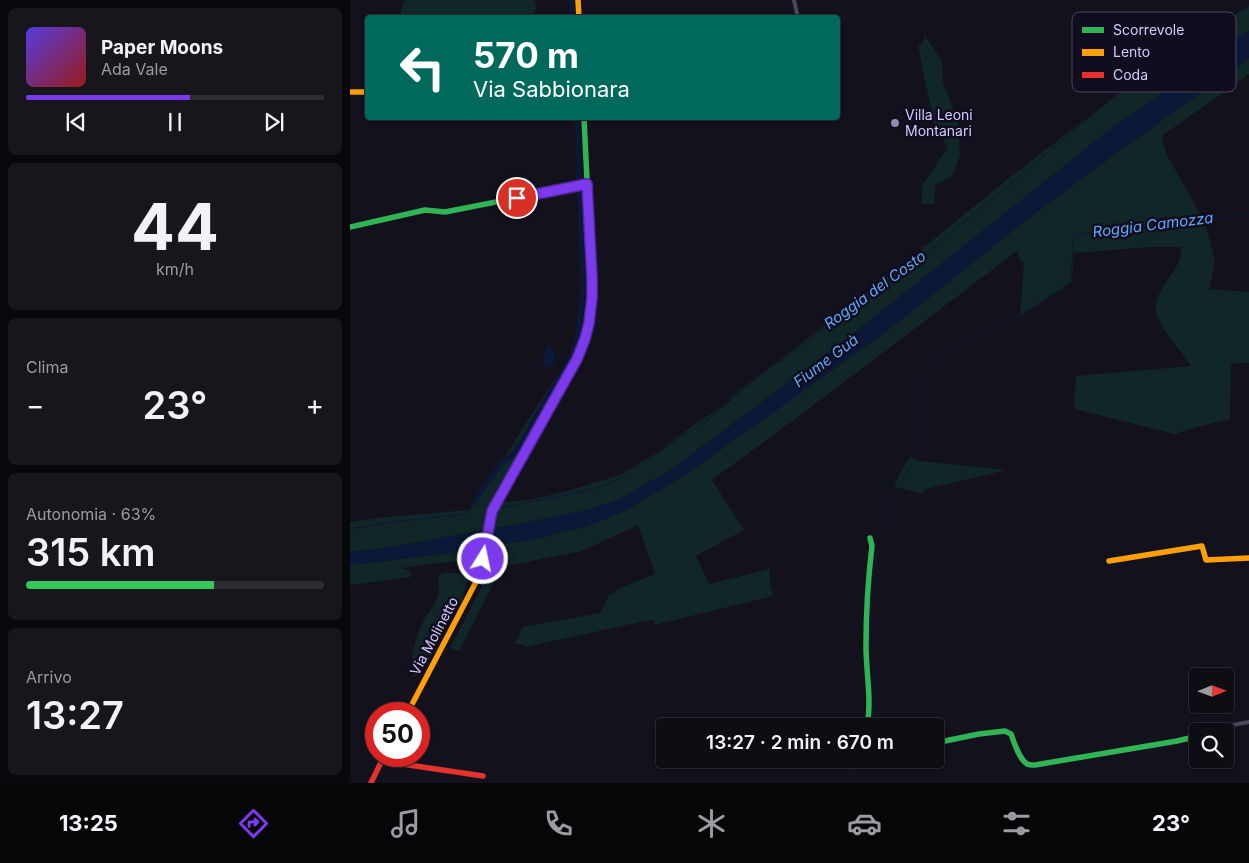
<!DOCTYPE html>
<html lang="it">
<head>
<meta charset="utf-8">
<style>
  body { margin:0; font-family:Inter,sans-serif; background:#17161d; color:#f1f3f6; height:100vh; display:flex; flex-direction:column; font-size:19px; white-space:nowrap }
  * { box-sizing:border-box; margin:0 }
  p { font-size:16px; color:#9b9ca0 }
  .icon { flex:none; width:28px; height:28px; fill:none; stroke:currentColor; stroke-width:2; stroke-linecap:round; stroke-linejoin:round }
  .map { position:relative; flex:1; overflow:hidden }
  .drawer { display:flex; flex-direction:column; gap:8px; padding:8px; background:#08070b; width:350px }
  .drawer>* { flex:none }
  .banner { position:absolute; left:15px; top:15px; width:475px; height:105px; border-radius:5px; box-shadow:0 1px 4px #0004,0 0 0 1px #2e2d34; background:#00695c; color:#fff; overflow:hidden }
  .needle { width:32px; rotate:89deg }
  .controls { position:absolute; left:839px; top:668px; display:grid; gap:10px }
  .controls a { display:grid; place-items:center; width:45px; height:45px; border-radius:5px; background:#0e0d14; box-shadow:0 1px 4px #0004,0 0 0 1px #2e2d34; font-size:25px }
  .speed { position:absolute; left:15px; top:702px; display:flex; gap:10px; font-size:25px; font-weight:700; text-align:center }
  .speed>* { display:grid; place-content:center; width:65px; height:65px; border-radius:50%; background:#0e0d14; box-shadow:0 1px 4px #0004,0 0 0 1px #2e2d34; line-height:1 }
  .speed .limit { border:8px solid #d22; background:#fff; color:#111 }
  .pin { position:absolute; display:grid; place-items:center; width:42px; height:42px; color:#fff; margin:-21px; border:2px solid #fff; border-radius:50%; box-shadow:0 1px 5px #0007 }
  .me { position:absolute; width:55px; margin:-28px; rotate:10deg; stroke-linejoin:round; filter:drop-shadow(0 0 4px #0008) }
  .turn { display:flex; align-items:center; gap:18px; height:105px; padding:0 25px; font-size:22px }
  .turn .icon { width:65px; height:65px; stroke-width:2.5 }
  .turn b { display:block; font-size:35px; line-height:42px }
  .big { font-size:38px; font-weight:600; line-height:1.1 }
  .drawer .card { flex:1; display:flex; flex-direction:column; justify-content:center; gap:8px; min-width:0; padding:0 18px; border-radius:8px; background:#17161d }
  .drawer .dial { align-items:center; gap:0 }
  .dial b { font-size:65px; line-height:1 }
  .song { display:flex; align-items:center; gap:15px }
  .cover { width:60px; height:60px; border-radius:8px; background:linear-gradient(135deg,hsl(250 70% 55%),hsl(0 70% 35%)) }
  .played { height:5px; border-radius:2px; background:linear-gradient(90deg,#7c3aed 55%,#2e2d34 55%) }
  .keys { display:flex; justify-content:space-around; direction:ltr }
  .heat { display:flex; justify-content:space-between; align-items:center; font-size:28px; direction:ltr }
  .charge { height:8px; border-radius:4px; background:linear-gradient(90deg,#34c759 63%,#2e2d34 0) }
  .trip { position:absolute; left:306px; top:718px; width:288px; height:50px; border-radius:5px; background:#0e0d14; box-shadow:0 1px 4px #0004,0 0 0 1px #2e2d34; font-weight:600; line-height:50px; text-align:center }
  .menu { display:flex; height:80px; justify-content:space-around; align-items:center; background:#060508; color:#9b9ca0 }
  .menu .icon { width:35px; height:35px }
  .menu .active { color:#7c3aed }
  .menu b { font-size:22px; color:#f1f3f6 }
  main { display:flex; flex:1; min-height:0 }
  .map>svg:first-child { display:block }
  .green { fill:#102627 }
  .water { fill:#0b1938 }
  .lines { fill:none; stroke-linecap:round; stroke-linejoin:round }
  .stream { stroke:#0b1938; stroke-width:1 }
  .canal { stroke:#0b1938; stroke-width:5 }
  .street { stroke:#47465c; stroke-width:4 }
  .fast { stroke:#30b455; stroke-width:5.5 }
  .slow { stroke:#ff9f0a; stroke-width:5.5 }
  .jam { stroke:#e5322d; stroke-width:5.5 }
  .route-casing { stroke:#51269a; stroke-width:12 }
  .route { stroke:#7c3aed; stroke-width:9 }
  .poi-dot { fill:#908baf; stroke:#110d1f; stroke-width:2 }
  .labels { text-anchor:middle; stroke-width:5; stroke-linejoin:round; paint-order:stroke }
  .poi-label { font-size:14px; fill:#d3ccfe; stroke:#110d1f; text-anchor:start }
  .street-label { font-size:14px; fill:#d3ccfe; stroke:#110d1f }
  .water-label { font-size:15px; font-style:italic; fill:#5cacfc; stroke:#110d1f }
  .key { fill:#110d1f; stroke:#4b4662; stroke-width:1 }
  .key-label { font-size:14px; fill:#d3ccfe }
</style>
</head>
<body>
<main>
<section class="drawer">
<div class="card">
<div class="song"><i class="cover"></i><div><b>Paper Moons</b><p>Ada Vale</p></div></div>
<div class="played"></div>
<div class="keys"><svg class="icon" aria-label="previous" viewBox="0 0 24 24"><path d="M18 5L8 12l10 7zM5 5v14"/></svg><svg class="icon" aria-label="pause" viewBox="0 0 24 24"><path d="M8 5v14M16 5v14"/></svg><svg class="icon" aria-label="next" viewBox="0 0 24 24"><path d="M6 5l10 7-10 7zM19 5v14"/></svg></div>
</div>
<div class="card dial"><b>44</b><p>km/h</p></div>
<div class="card"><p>Clima</p>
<div class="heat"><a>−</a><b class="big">23°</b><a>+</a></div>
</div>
<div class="card"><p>Autonomia · 63%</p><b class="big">315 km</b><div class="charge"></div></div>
<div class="card"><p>Arrivo</p><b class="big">13:27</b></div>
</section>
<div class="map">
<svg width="899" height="783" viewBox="0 0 899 783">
  <rect width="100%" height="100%" fill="#13111b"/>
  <g class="green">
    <path d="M55,0h129c3,4 3,9 0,13l1,4h-135l1,-8z"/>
    <path d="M899,5v26l-146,104 -250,199 -181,135 -54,31 -30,10 -60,12 -137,25 -41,5v-30l36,-5 84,-7 84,-130 4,3 -57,105h-3l-7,15 38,-3 38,-9 53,-16 44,-27 28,-22 36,-23 7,-8 172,-134 107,-87 167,-128 39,-21z"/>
    <path d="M575,36l17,25 1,22 15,39 2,33 -7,20 -18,11 -1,18h-12v-18l26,-39 -13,-19 -17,-82 4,-3z"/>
    <path d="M899,58v16l-87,62 1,6 4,13 35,62 7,20 6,24 -6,28 40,3v71l-18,1 -1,55 -37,9 -18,6 -100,-25 -1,-11 2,-22 115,-10c-10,-16 -26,-31 -33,-48 -11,-28 26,-45 23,-71h-31l-76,6 -2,28 -52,35 4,-54 -4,-1 -3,-10 -215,163 -90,66 32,50 -48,26 13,28 61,-15v16l3,11 -119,29v-5l-9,1 -120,26v-2l-12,-2c6,-5 8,-9 9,-16l78,-14 9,-18 14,-8 32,-13 -17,-49 -56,26 -80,16 -43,84 -9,-3 31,-60 8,-21 5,-22 38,-5 51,-13 40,-15 59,-35 210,-150 138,-110 85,-63z"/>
    <path d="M560,457l9,4 88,9 -81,19 -5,4 -27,-6 5,-12z"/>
    <path d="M130,548l-2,10 -77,10 9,2 1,7 -61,8v-20l93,-11z"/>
    <path d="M92,573h27l-7,27 -33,53 -12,23h-4c-5,-14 4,-43 11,-56 10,-16 18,-22 14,-42z"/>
  </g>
  <g class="water">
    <path d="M899,31v27l-134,96 -85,63 -138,110 -88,64 -122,86 -59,35 -40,15 -51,13 -38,5 -51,9 -93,11v-13l41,-5 137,-25 60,-12 30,-10 54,-31 181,-135 250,-199z"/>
    <path d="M199,345l2,1c5,5 5,15 1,20l-4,1 -5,-2 -1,-4 4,-13z"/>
  </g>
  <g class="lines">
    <g class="stream">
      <path d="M146,508h4c28,-6 56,-10 83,-17 14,-3 28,-7 40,-15l87,-58 20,-17 4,-8 4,-3 66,-46 118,-88 97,-79 56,-48 38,-31 111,-76 25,-16"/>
      <path d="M0,529l42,-7 74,-8 7,-11 19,4"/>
      <path d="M523,726l3,-51 -6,-29v-14l3,-55 5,-26 -3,-3 1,-7 27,-63 18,-32v-50l9,-31 4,-7 81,-39 54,-35 2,-7 3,-44 31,1 79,-14 65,-6"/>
      <path d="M496,783l6,-7 7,-17"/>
    </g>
    <g class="canal">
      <path d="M222,0l1,18"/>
      <path d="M124,502l27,-38c3,-5 8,-5 12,-10 15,-19 25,-42 38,-63 9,-15 19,-28 24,-44 5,-20 6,-41 8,-62l-6,-167"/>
    </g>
    <g class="street">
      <path d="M444,0l4,18"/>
      <path d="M866,731l11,-5 22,-4"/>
    </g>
    <g class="fast">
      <path d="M234,118l8,166"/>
      <path d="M0,227l75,-17 20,2 142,-28"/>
      <path d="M517,726c5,-27 -1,-53 -1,-80 0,-34 2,-67 6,-100l-2,-8"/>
      <path d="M585,743l44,-9 26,-3 6,3c3,8 8,25 16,30 2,1 5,1 8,1l142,-24 21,-5"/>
    </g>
    <g class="slow">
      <path d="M228,0l1,18"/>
      <path d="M0,92h18"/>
      <path d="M759,561l93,-15 4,14 43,-2"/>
      <path d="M57,714l71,-136 5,-19 9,-48 5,-12 28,-49"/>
    </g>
    <g class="jam">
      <path d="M175,450l52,-91c11,-26 14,-46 15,-75"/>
      <path d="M32,761l101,15"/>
      <path d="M21,783l13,-27"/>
    </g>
  </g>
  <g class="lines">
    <defs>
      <path id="route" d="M133,559l9,-48 85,-152 8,-20 4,-16 3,-25v-20l-5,-94 -70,14"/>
    </defs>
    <use href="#route" class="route-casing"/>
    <use href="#route" class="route"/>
  </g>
  <circle class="poi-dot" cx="545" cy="123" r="5"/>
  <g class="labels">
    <g class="poi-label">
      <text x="555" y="120">Villa Leoni<tspan x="555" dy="16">Montanari</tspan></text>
    </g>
    <g class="street-label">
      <text transform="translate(84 636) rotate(-62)" y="5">Via Molinetto</text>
    </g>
    <g class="water-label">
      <text transform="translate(803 225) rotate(-7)" y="5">Roggia Camozza</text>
      <text transform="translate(525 290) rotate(-36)" y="5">Roggia del Costo</text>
      <text transform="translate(476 361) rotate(-37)" y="5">Fiume Guà</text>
    </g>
  </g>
  <rect x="722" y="12" width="164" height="80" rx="8" class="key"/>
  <rect x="732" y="27" width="22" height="6" fill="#30b455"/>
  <rect x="732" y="49" width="22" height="7" fill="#ff9f0a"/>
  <rect x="732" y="72" width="22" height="6" fill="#e5322d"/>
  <g class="key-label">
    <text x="763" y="35">Scorrevole</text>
    <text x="763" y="57">Lento</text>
    <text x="763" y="80">Coda</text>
  </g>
</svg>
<div class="controls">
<a><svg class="needle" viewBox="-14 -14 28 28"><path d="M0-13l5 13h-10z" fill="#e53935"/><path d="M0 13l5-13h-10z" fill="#9b9ca0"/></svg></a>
<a><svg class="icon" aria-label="search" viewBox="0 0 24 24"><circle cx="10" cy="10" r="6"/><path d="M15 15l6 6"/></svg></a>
</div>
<div class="speed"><div class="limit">50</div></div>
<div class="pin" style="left:167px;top:198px;background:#d93025"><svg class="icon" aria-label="arrive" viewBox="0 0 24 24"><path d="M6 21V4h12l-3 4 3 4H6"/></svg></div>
<svg class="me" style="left:133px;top:559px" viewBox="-20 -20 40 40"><circle r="17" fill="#7c3aed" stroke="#fff" stroke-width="3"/><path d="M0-11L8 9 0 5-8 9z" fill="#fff"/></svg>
<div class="trip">13:27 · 2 min · 670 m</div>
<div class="banner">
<div class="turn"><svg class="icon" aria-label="left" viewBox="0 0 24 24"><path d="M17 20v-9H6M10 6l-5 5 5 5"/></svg><div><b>570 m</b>Via Sabbionara</div></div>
</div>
</div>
</main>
<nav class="menu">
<b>13:25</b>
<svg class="icon active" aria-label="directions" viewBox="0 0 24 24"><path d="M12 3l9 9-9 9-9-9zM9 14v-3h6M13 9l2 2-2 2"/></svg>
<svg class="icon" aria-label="music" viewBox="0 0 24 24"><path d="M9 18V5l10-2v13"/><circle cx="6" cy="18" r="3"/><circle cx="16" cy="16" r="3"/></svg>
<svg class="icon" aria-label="phone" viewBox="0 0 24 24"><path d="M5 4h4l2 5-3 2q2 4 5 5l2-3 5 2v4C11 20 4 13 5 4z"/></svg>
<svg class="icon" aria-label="climate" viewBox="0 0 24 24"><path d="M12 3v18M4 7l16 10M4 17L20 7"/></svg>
<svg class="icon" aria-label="car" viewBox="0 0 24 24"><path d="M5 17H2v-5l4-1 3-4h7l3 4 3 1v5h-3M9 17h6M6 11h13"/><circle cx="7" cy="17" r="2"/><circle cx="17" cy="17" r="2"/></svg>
<svg class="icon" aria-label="filters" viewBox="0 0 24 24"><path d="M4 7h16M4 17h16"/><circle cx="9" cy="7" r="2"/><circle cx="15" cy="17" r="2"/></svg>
<b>23°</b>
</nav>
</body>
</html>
